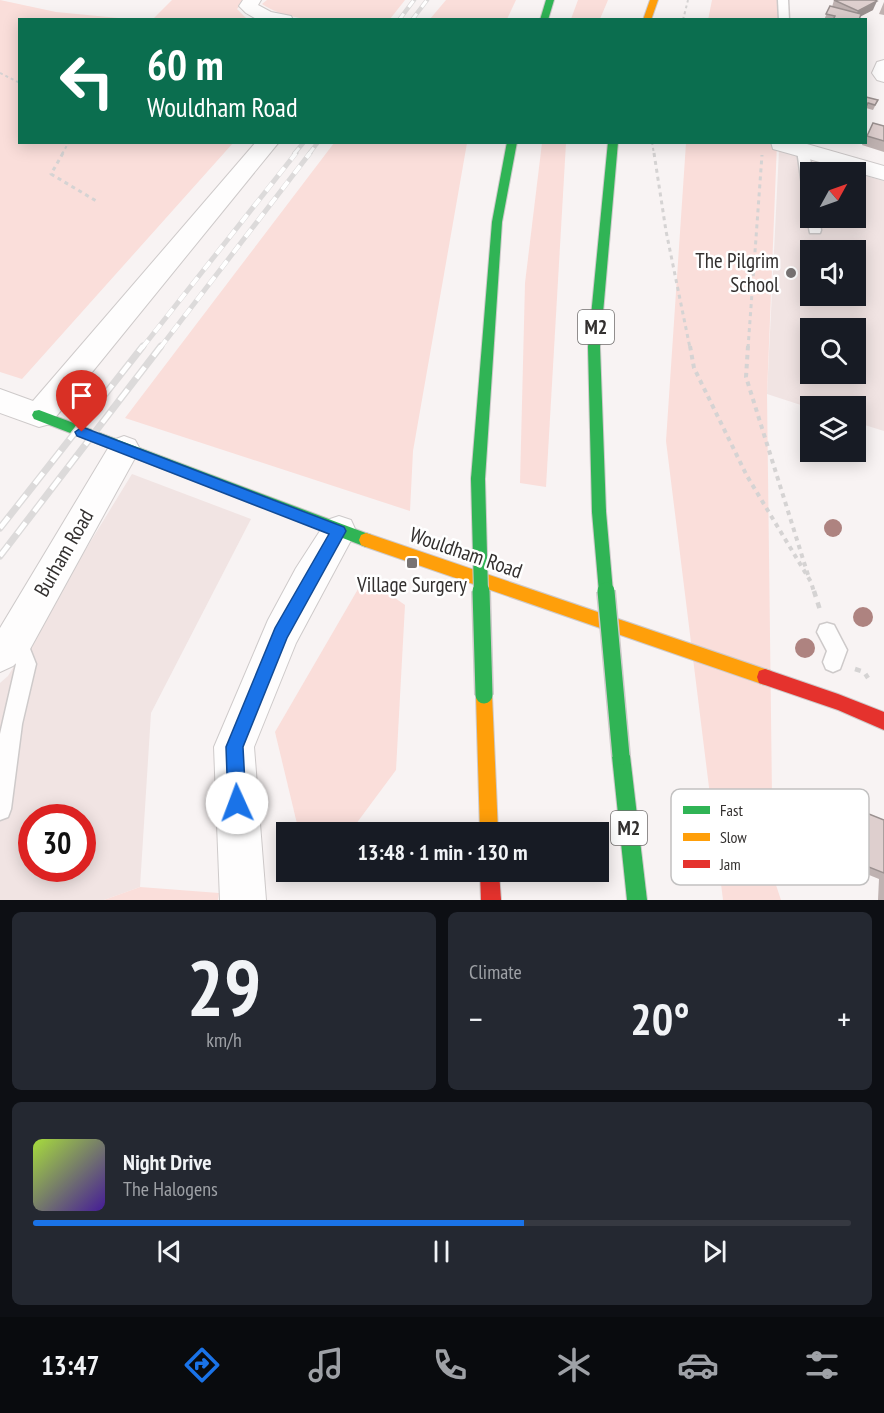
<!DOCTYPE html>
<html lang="en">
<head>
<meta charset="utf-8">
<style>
  body { margin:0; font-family:"PT Sans Narrow",sans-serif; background:#242831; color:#f1f3f6; height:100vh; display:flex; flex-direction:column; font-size:22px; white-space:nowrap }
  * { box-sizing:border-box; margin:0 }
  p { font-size:20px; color:#9ea1a6 }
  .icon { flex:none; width:33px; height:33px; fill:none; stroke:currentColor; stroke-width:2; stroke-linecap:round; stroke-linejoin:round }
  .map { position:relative; height:900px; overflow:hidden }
  .details { display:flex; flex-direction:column; gap:12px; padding:12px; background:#0d0f14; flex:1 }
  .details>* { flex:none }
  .top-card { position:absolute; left:18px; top:18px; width:849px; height:126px; border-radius:0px; box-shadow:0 3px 15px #0003; background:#0b6e4f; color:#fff; overflow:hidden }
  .needle { width:39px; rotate:50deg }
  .fabs { position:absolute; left:800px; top:162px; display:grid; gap:12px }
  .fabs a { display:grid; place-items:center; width:66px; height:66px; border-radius:0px; background:#171b24; box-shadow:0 3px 15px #0003; font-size:30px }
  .speed { position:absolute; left:18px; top:804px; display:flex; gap:12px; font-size:30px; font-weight:700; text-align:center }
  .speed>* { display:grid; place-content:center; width:78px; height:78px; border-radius:50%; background:#171b24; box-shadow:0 3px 15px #0003; line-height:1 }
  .speed .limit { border:9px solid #d22; background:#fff; color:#111 }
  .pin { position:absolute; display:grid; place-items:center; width:51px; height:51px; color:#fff; margin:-62px -26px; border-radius:50% 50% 50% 0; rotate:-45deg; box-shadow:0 0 6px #0007 }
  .pin .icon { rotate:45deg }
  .me { position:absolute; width:66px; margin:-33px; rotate:358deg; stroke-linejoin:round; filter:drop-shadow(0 0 4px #0008) }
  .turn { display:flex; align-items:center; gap:21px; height:126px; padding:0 30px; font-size:27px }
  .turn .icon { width:78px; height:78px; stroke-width:2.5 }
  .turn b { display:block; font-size:42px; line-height:51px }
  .big { font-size:45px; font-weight:600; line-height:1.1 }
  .details .card { flex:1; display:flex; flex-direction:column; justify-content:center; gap:9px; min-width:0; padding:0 21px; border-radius:9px; background:#242831 }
  .details .dial { align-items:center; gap:0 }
  .dial b { font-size:78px; line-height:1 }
  .song { display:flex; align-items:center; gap:18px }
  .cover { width:72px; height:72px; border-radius:9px; background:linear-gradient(135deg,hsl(80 70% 55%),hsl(260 70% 35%)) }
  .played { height:6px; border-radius:3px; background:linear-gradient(90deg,#1a73e8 60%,#363941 60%) }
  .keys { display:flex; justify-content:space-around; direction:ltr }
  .heat { display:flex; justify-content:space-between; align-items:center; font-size:33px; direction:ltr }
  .details .tiles { flex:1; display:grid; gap:12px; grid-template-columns:1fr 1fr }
  .card:last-child { grid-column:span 2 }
  .trip { position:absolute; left:276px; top:822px; width:333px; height:60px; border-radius:0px; background:#171b24; box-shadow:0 3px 15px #0003; font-weight:600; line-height:60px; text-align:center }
  .tab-bar { display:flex; height:96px; justify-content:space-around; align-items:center; background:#090b0e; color:#9ea1a6 }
  .tab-bar .icon { width:42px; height:42px }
  .tab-bar .active { color:#1a73e8 }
  .tab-bar b { font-size:27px; color:#f1f3f6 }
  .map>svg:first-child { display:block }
  .built { fill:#f1e4e3; fill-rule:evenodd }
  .green { fill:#fadeda }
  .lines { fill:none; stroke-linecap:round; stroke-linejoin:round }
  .lane-casing { stroke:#cecaca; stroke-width:3 }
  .street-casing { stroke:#cecaca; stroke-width:2 }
  .fast-casing { stroke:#cecaca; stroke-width:2 }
  .slow-casing { stroke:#cecaca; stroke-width:2 }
  .jam-casing { stroke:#cecaca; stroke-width:2 }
  .path-far3 { stroke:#d5d3d3; stroke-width:2; stroke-dasharray:3 3; stroke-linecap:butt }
  .path-far2 { stroke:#d5d3d3; stroke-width:3; stroke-dasharray:4 4; stroke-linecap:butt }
  .path-far1 { stroke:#d5d3d3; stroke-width:4; stroke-dasharray:4.5 4.5; stroke-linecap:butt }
  .path { stroke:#d5d3d3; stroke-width:4.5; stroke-dasharray:6 6; stroke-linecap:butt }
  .lane { fill:#fefdfd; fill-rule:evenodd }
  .street { fill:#fefdfd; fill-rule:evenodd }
  .fast { fill:#30b455; fill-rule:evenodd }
  .slow { fill:#ff9f0a; fill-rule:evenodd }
  .jam { fill:#e5322d; fill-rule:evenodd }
  .rail-far2-casing { stroke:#dcdada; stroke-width:4.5 }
  .rail-far1-casing { stroke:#dcdada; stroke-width:5 }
  .rail-casing { stroke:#dcdada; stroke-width:7 }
  .rail-far2 { stroke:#fff; stroke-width:3; stroke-dasharray:8; stroke-linecap:butt }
  .rail-far1 { stroke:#fff; stroke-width:4; stroke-dasharray:10; stroke-linecap:butt }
  .rail { stroke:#fff; stroke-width:4.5; stroke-dasharray:14; stroke-linecap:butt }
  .fast-bridge-far1-casing { stroke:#cecaca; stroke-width:16; stroke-linecap:butt }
  .fast-bridge-casing { stroke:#cecaca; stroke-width:20; stroke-linecap:butt }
  .fast-bridge-far1 { stroke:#30b455; stroke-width:14 }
  .fast-bridge { stroke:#30b455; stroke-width:17 }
  .tree { fill:#ae8380 }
  .wall { fill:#bfb2b1 }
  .shaded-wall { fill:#9b9190 }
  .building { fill:#decfce; stroke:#9b9190; stroke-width:1.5 }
  .route { fill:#1a73e8; stroke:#114b97; stroke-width:1.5 }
  .poi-dot { fill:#787474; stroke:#fff; stroke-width:2 }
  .labels { text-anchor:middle; stroke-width:5; stroke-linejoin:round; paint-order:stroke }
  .shield { fill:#fff; stroke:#706e6d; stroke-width:1.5 }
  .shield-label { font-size:20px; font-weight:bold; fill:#33302f }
  .poi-label { font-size:21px; fill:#33302f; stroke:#fff; text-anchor:end }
  .street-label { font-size:21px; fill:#33302f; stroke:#fff }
  .key { fill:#fff; stroke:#c2c1c1; stroke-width:1.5 }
  .key-label { font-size:16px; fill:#33302f }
</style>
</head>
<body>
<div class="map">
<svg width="884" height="900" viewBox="0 0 884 900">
  <rect width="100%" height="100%" fill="#f8f3f3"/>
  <g class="built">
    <path d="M779,150l76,22h-45v46h45v-45l29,8v250l-29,-9v-16l-45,2 -43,-14zM810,250h45v46h-45zM810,328h45v46h-45z"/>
    <path d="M132,474l119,45 -100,194 -11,174 -36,13h-104v-217l8,-7zM32,818h50v50h-50z"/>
  </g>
  <g class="green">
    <path d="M0,0l56,12 73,7 -109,1v122l213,1 -211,236 -22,-7z"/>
    <path d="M172,0h73l-8,9 10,10 -95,1z"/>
    <path d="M267,0h138l-15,19c-40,1 -93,8 -128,-15z"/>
    <path d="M446,0h70l-9,19h-77z"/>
    <path d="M578,0h30l-8,19h-29z"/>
    <path d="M712,0h70l-1,19 -73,1z"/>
    <path d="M334,143h133l-54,308 -3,60 -285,-93z"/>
    <path d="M542,143h24l-20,344 -26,-4 5,-200z"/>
    <path d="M686,143h91l-10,251 6,482 8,24h-58l-57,-459z"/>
    <path d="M365,577l40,28 -9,165 -46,62h-51l-24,-100z"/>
    <path d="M140,887l79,6 -1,7h-114z"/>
  </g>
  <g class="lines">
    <defs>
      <g id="lane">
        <path d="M778,0h10l1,20h-10z"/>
        <path d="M803,146l6,4 3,22h-2v31l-6,-4 -7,-49z"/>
        <path d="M808,215l2,3h9l2,12 -1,3h-10l-3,-15z"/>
        <path d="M827,623l7,2 13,25 -7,19 -7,3 -7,-3 -3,-7 4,-11 -10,-19 3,-7z"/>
        <path d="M16,628l7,3 13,33 -14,60 -11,85 -3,8 -8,3v-86l16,-70 -10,-26 3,-7z"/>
      </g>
      <g id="street">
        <path d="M243,0h18l-3,5 13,7 20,4 2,4h-35l-12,-7 -7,-7z"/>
        <path d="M884,60v22l-7,-2 -5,-7 5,-11z"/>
        <path d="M256,142h23l-229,282 -11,3 -39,-14v-24l33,12z"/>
        <path d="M771,142h29l84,24v14l-111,-31z"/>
        <path d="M124,436l11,4 5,9 -5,9 -106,193 -16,15 -13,6v-44l113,-188z"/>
        <path d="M339,516l12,4 5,11 -60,112 -42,104 12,153h-46l-6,-153 54,-127 28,-52 31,-48z"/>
      </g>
      <g id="fast">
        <path d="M546,0h8l-6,20h-8z"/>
        <path d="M507,142h10l-15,80 -17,257 -2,4 -5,2 -5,-2 -2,-4 21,-257z"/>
        <path d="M608,142h10l-18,205 6,165 -2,4 -5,2 -5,-2 -2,-4 -4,-165z"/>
        <path d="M39,410l332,125 2,5 -2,5 -5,2 -332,-128 -2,-4 2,-4z"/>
        <path d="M621,747l6,3 3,6 17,144h-20l-15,-144 3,-6z"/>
      </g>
      <g id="slow">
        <path d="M650,0h8l-7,20h-8z"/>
        <path d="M366,533l399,136 6,2 2,6 -2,6 -6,2 -399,-138 -5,-2 -2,-5 2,-5z"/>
        <path d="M484,687l6,2 2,6 6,137h-18l-4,-137 2,-6z"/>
      </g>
      <g id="jam">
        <path d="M765,669l73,25 46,18v18l-46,-20 -79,-27 -2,-6 2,-6z"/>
        <path d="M480,872h19l2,28h-20z"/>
      </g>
    </defs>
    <use href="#lane" class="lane-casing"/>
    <use href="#street" class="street-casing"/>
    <use href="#fast" class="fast-casing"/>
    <use href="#slow" class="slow-casing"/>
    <use href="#jam" class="jam-casing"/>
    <g class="path-far3">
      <path d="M683,20l5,-20"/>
      <path d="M0,73l20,10"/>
      <path d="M652,142l2,12"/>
      <path d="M62,154l7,-12"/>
    </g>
    <g class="path-far2">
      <path d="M63,153l-12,21 47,28"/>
      <path d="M654,153l12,78 24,117"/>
      <path d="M748,348l14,-193"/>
    </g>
    <g class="path-far1">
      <path d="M690,346l4,22 53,108 64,106 3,10"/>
      <path d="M748,346l-2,31 62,198"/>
    </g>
    <g class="path">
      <path d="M814,591l6,19"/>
      <path d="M855,669l9,3 4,6"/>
    </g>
    <use href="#lane" class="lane"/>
    <use href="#street" class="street"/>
    <use href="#fast" class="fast"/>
    <use href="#slow" class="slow"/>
    <use href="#jam" class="jam"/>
    <defs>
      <g id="rail-far2">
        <path d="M399,20l15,-20"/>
        <path d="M412,20l15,-20"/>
        <path d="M294,154l10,-12"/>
        <path d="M309,154l9,-12"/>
      </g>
      <g id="rail-far1">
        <path d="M142,348l154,-195"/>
        <path d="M160,348l150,-195"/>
      </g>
      <g id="rail">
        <path d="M0,528l143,-182"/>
        <path d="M0,556l161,-210"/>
      </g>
    </defs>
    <use href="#rail-far2" class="rail-far2-casing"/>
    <use href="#rail-far1" class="rail-far1-casing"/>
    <use href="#rail" class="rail-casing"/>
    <use href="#rail-far2" class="rail-far2"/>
    <use href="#rail-far1" class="rail-far1"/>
    <use href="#rail" class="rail"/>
    <defs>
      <g id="fast-bridge-far1">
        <path d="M478,479l3,113"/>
        <path d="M599,512l7,80"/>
      </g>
      <g id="fast-bridge">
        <path d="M481,591l3,104"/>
        <path d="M606,591l15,165"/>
      </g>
    </defs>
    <use href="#fast-bridge-far1" class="fast-bridge-far1-casing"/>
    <use href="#fast-bridge" class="fast-bridge-casing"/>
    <use href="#fast-bridge-far1" class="fast-bridge-far1"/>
    <use href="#fast-bridge" class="fast-bridge"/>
  </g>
  <g class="tree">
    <circle cx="833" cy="528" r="9"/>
    <circle cx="863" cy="617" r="10"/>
    <circle cx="805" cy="648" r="10"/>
  </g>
  <g class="wall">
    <path d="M834,0l39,10 -13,6 -1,4h-35l6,-14 2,1z"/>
    <path d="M884,2v13l-5,-1z"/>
    <path d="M866,97l12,3 -5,10 -7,-2z"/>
    <path d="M873,123l11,3v26l-22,-7 1,-3h3v-4z"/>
    <path d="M849,806l35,14v80h-6l1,-21 -47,-19 3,-50z"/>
  </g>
  <path class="shaded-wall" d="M877,1l-4,9 -19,10 4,-9z"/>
  <g class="building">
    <path d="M834,0h41l2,1 -19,10z"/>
    <path d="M830,6l31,8 -2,6h-26l2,-4 -9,-2z"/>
    <path d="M866,97l12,3 -3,5 -7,-2 -2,4z"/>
    <path d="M873,123l11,3v15l-17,-5z"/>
    <path d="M849,806l35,14v53l-38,-15z"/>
  </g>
  <path class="route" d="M82,427l262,100 2,4 -59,107 -44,109 3,56 -3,7 -6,2 -7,-2 -2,-7 -2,-56 49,-119 54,-94 -252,-98 -2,-4z"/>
  <g class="poi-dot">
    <circle cx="791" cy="273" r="6"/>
    <rect x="406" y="557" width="12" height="12" rx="3"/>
  </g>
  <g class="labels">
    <g class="shield">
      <rect x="578" y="310" width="36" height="34" rx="4.5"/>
      <rect x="611" y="811" width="36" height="34" rx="4.5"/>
    </g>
    <g class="shield-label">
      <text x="596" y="334">M2</text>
      <text x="629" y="835">M2</text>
    </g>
    <g class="poi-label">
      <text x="779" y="268">The Pilgrim<tspan x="779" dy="24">School</tspan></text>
      <text x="412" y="592" text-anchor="middle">Village Surgery</text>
    </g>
    <g class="street-label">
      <text transform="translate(64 553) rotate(-60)" y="7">Burham Road</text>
      <text transform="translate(466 553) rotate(19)" y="7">Wouldham Road</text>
    </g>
  </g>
  <rect x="671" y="789" width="198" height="96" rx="9" class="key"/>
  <rect x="683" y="806" width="27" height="8" fill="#30b455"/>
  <rect x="683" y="833" width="27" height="8" fill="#ff9f0a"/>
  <rect x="683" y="860" width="27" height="8" fill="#e5322d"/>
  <g class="key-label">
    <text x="720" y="816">Fast</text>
    <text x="720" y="843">Slow</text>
    <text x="720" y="870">Jam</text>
  </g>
</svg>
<div class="fabs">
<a><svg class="needle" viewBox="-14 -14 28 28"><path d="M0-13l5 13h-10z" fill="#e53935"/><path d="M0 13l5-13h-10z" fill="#9ea1a6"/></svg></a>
<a><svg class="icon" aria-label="sound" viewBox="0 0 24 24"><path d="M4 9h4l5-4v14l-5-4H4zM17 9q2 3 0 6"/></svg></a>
<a><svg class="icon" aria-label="search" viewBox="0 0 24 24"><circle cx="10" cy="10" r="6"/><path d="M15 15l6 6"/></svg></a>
<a><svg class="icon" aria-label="layers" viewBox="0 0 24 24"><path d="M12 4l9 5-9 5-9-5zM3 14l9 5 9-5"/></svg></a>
</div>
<div class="speed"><div class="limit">30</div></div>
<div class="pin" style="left:82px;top:432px;background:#d93025"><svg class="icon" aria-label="arrive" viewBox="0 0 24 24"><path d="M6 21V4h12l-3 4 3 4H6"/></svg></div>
<svg class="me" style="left:237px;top:803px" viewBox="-20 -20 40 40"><circle r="19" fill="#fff"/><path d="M0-13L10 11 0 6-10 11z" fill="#1a73e8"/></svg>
<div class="trip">13:48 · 1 min · 130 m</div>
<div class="top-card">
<div class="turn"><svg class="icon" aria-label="left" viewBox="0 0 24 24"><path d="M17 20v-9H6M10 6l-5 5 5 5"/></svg><div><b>60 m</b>Wouldham Road</div></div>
</div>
</div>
<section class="details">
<div class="tiles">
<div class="card dial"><b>29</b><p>km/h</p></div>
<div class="card"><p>Climate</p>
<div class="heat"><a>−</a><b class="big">20°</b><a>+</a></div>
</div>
<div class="card">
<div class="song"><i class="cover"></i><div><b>Night Drive</b><p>The Halogens</p></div></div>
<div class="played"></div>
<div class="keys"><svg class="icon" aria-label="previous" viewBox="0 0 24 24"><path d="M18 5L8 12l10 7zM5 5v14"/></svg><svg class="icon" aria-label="pause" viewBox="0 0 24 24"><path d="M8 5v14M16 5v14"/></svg><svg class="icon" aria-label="next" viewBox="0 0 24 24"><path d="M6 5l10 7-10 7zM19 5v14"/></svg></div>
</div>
</div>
</section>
<nav class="tab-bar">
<b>13:47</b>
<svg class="icon active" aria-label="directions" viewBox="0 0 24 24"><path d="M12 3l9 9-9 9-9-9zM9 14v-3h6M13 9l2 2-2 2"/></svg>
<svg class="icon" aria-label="music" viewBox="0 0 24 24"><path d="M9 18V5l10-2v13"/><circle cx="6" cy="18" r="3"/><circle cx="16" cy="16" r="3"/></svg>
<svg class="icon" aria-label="phone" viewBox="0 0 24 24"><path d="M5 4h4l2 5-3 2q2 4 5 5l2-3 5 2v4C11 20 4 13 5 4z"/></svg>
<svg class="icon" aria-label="climate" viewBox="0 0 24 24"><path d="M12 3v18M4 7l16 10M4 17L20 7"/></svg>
<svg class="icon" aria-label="car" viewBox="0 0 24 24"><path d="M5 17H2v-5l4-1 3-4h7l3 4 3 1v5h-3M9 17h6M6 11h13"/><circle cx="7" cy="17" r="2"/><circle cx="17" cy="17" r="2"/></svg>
<svg class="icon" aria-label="filters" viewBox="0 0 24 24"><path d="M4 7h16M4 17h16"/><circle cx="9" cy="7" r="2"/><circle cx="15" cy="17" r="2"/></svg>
</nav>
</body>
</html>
